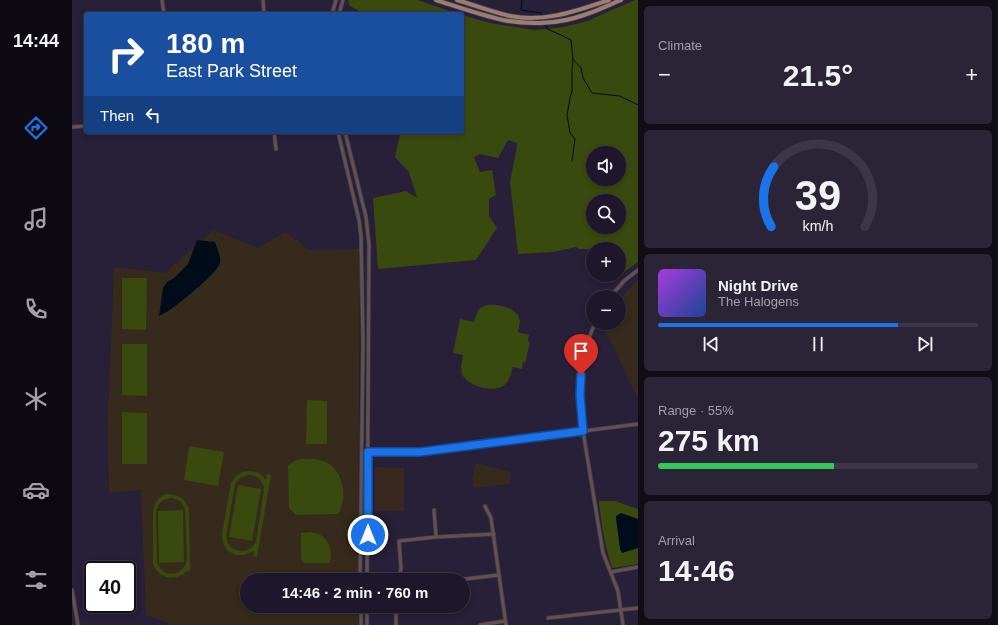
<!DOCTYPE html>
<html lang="en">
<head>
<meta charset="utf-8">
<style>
  body { margin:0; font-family:Arial,sans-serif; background:#2b2437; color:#f1f3f6; height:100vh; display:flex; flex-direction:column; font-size:15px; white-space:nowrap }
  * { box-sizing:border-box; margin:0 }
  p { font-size:13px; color:#a19fa9 }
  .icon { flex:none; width:22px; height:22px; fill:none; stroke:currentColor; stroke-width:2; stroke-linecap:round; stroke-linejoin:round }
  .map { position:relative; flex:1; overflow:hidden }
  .details { display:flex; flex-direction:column; gap:6px; padding:6px; background:#100d18; width:360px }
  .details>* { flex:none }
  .top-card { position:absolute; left:12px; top:12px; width:380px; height:122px; border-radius:4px; box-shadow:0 2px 6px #0003,0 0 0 1px #3c3647; background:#1a4fa0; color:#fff; overflow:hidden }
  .tools { position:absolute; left:514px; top:146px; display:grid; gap:8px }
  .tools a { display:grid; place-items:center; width:40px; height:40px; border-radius:50%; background:#1e172b; box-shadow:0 2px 6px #0003,0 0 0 1px #3c3647; font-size:20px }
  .speed { position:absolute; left:12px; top:561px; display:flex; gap:8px; font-size:20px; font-weight:700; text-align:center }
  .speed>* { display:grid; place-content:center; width:52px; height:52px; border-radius:50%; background:#1e172b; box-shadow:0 2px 6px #0003,0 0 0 1px #3c3647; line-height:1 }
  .speed .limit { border:2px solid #111; border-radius:6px; background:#fff; color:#111 }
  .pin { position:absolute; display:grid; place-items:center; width:34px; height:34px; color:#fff; margin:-41px -17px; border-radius:50% 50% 50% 0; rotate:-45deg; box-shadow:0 0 4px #0007 }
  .pin .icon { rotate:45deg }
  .me { position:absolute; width:44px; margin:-22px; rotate:0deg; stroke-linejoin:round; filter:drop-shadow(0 0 3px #0008) }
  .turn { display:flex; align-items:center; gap:14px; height:84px; padding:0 16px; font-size:18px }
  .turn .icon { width:52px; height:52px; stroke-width:2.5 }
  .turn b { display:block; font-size:28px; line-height:34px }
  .then { display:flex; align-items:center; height:38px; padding:0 16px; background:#0003; gap:8px; font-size:15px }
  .big { font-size:30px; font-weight:700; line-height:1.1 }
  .details .widget { flex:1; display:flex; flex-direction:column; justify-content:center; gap:6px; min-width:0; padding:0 14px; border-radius:6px; background:#2b2437 }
  .details .dial { align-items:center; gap:0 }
  .dial svg { height:104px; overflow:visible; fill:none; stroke:#3c3647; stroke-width:7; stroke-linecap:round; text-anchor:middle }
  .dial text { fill:#f1f3f6; stroke:none }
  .song { display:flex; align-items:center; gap:12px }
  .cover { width:48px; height:48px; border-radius:6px; background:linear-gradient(135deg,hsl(280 70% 55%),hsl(220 70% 35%)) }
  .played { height:4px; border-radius:2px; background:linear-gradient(90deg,#1a73e8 75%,#3c3647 75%) }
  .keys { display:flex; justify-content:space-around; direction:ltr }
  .heat { display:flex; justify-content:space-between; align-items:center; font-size:22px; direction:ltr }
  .charge { height:6px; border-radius:3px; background:linear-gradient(90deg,#34c759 55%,#3c3647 0) }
  .trip { position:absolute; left:168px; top:573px; width:230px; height:40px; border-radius:20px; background:#1e172b; box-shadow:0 2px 6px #0003,0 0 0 1px #3c3647; font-weight:700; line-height:40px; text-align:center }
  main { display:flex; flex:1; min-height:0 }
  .tabs { display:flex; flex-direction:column; width:72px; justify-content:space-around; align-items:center; background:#0c0911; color:#a19fa9 }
  .tabs .icon { width:28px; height:28px }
  .tabs .current { color:#1a73e8 }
  .tabs b { font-size:18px; color:#f1f3f6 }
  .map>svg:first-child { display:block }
  .commercial { fill:#38281d }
  .education { fill:#352a1b }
  .green { fill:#3a490d; fill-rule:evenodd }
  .water { fill:#000c19 }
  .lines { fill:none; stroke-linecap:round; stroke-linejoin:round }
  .stream { stroke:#000c19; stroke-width:1 }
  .minor-casing { stroke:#423a53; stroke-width:4.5 }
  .major-casing { stroke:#423a53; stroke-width:5.5 }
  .minor { stroke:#61524c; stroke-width:3 }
  .major { stroke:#9c7e71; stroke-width:4 }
  .route-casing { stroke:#114b97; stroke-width:10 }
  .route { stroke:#1a73e8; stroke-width:7 }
</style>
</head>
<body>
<main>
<nav class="tabs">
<b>14:44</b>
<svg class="icon current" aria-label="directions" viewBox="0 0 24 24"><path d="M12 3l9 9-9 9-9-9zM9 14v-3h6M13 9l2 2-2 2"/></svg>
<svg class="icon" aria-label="music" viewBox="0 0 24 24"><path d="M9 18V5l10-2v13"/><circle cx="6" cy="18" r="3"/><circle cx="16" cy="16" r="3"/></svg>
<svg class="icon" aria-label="phone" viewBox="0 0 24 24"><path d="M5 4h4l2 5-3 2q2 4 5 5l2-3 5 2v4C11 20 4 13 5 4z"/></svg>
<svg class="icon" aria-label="climate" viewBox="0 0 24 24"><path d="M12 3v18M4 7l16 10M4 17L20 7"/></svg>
<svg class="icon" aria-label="car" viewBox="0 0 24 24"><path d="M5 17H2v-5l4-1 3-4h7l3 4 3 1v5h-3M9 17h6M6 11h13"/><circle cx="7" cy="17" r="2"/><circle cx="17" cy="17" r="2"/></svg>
<svg class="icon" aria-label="filters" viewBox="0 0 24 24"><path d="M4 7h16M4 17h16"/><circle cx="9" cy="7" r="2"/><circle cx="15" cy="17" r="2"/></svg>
</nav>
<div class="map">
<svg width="566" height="625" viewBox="0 0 566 625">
  <rect width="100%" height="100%" fill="#281f39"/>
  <path class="commercial" d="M303,467l29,1v43h-29z"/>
  <g class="education">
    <path d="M142,230l43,18 29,-16 23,18 51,-1 -2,331h-111v26h111v19h-190l-1,-3 -21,-7 -5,-125 -32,3 -1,-75 6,-151 51,6z"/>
    <path d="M566,279v119l-35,-72 1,-3h15v-23z"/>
    <path d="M404,463l35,9 -2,12 -35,4 -2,-10z"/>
  </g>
  <g class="green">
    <path d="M277,0h68l42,14h-94l-15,-8 -2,-5z"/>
    <path d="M563,0h3v262l-15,11 -4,-4v-20h-40l-3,-2 -23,5 -35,2 -8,-72 7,-36v-3l-9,-3 -10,18 -18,-4 -6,3 6,15 12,-2 4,25 -7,4v17l8,12 -21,32 -98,9 -5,-71 33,-7 11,7 -8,-26 -14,-15 5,-22 -1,-3h63v-117l28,8 44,7 30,-3 23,-6zM521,153h26v26h-26zM521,201h26v26h-26z"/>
    <path d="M50,278h25l-1,52 -24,-1z"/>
    <path d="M415,305c9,-1 23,1 30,9v-1l3,8 -2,11 11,3 -1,6 2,1 -5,21 -2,-1 -1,7 -9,-2c-2,7 -4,15 -10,19 -10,7 -36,0 -41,-12 -2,-7 0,-13 1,-19l-10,-2 7,-34 14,3c4,-11 2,-13 13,-17z"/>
    <path d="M50,344h25v52l-25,-1z"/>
    <path d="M235,400l20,1v43h-21z"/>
    <path d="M50,412l25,1v51h-25z"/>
    <path d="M117,446l35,6 -6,34 -34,-6z"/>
    <path d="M229,459c8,0 17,-1 25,3 18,9 22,36 12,52l-42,1 -7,-7 -1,-42 6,-5z"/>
    <path d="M176,471l10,1 8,8 1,-6 4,1 -14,82h-4l1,-6 -9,4h-9l-8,-4 -5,-8 -1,-9 9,-51c4,-7 9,-11 17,-12zM176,475c10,0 16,6 16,16 -2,12 -4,25 -6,37 -1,5 -1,11 -3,15 -4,7 -12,10 -19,7 -6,-2 -9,-7 -10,-14l9,-52 5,-6z"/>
    <path d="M166,485l23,4 -9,52 -23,-4z"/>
    <path d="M94,494c11,0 20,4 23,15l1,62c-5,0 -7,4 -11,5 -12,5 -22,-2 -26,-12v-54c2,-8 5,-13 13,-16zM101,498l8,4 4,7 2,50c-3,18 -23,20 -30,4l-1,-50c1,-10 7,-15 17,-15z"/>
    <path d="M527,501h16l23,8v55l-25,4h-1c-7,-22 -11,-44 -13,-67z"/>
    <path d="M111,510l1,52 -25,1 -1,-52z"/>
    <path d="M237,532c18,1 24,14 21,31h-26l-3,-4v-26z"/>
  </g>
  <g class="water">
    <path d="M125,240l18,2c2,6 6,14 5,21 -1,8 -36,37 -45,43 -5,4 -10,7 -16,10l4,-28 4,-6 7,-4 14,-14z"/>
    <path d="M549,513l17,6v29l-16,5 -2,-4 -4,-31v-2z"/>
  </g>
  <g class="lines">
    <g class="stream">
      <path d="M450,0l-1,10 20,3 1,4"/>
      <path d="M473,25l2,4 3,1 21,10 2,20 -1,9v22l-2,7 -3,17 3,18 5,6 -3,22"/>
      <path d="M502,60l7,8 2,10 9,15 28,3 18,9"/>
    </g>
    <defs>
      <g id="minor">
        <path d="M90,0l2,14"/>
        <path d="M191,0l1,14"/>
        <path d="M260,14l4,-14"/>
        <path d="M267,14l4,-14"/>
        <path d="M0,127l14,-1"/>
        <path d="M202,132l2,17"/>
        <path d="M266,132l21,88 2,16 2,107 -3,237"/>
        <path d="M273,132l21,85 3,27 -2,336"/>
        <path d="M538,297l14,-16 14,-11"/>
        <path d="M523,323l-8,20 -2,10 -4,22 -1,20v9l3,27 20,122 15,38 5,34"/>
        <path d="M296,452h52l218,-28"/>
        <path d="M413,506l6,12 15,107"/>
        <path d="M362,510l2,27"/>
        <path d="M539,572l27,-5"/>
        <path d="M288,576l20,1 16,3"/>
        <path d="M327,580l2,-12 -2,-27 37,-4 58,-3"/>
        <path d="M385,580l42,-5"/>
        <path d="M0,590l6,35"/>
        <path d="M289,606v19"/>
        <path d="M295,606v19"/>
        <path d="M476,618l90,-10"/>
        <path d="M324,625v-19"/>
        <path d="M408,625l25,-4"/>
      </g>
      <g id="major">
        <path d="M364,0c22,7 44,15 67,20 26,5 56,4 81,-5 13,-4 25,-10 37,-15"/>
        <path d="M385,0c17,5 35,12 53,16 34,7 66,-5 99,-16"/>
      </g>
    </defs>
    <use href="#minor" class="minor-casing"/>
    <use href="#major" class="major-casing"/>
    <use href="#minor" class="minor"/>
    <use href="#major" class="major"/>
  </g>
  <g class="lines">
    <defs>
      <path id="route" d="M296,535v-83h52l163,-21 -3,-36 1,-20"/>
    </defs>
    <use href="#route" class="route-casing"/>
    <use href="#route" class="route"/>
  </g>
</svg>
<div class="tools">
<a><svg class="icon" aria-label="sound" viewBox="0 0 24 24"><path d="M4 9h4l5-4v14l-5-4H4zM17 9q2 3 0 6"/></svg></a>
<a><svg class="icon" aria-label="search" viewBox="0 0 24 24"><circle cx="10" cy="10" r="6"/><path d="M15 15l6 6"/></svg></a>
<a>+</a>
<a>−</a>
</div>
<div class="speed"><div class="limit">40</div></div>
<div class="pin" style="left:509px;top:375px;background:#d93025"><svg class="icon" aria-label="arrive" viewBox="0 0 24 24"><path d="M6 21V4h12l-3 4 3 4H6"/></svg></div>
<svg class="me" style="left:296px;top:535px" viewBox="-20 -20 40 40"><circle r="17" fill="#1a73e8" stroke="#fff" stroke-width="3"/><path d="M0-11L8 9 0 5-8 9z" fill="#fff"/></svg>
<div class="trip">14:46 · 2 min · 760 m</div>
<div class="top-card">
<div class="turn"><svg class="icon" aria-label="right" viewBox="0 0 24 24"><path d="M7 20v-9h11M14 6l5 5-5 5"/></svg><div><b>180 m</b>East Park Street</div></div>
<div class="then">Then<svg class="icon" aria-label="left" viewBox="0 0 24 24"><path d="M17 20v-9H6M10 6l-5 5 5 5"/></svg></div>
</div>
</div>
<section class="details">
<div class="widget"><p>Climate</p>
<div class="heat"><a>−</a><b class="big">21.5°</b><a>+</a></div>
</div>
<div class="widget dial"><svg viewBox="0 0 100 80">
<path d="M14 69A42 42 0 1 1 86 69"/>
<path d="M14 69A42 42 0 0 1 16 23" stroke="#1a73e8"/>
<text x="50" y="56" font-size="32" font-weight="700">39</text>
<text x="50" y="72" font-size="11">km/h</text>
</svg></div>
<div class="widget">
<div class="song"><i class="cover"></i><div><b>Night Drive</b><p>The Halogens</p></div></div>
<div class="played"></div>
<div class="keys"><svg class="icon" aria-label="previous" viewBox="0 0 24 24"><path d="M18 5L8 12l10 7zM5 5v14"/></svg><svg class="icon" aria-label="pause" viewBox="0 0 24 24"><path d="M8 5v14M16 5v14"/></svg><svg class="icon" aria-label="next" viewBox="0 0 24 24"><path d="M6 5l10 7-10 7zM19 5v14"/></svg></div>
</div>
<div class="widget"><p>Range · 55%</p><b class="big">275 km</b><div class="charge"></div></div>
<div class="widget"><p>Arrival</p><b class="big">14:46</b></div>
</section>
</main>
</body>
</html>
